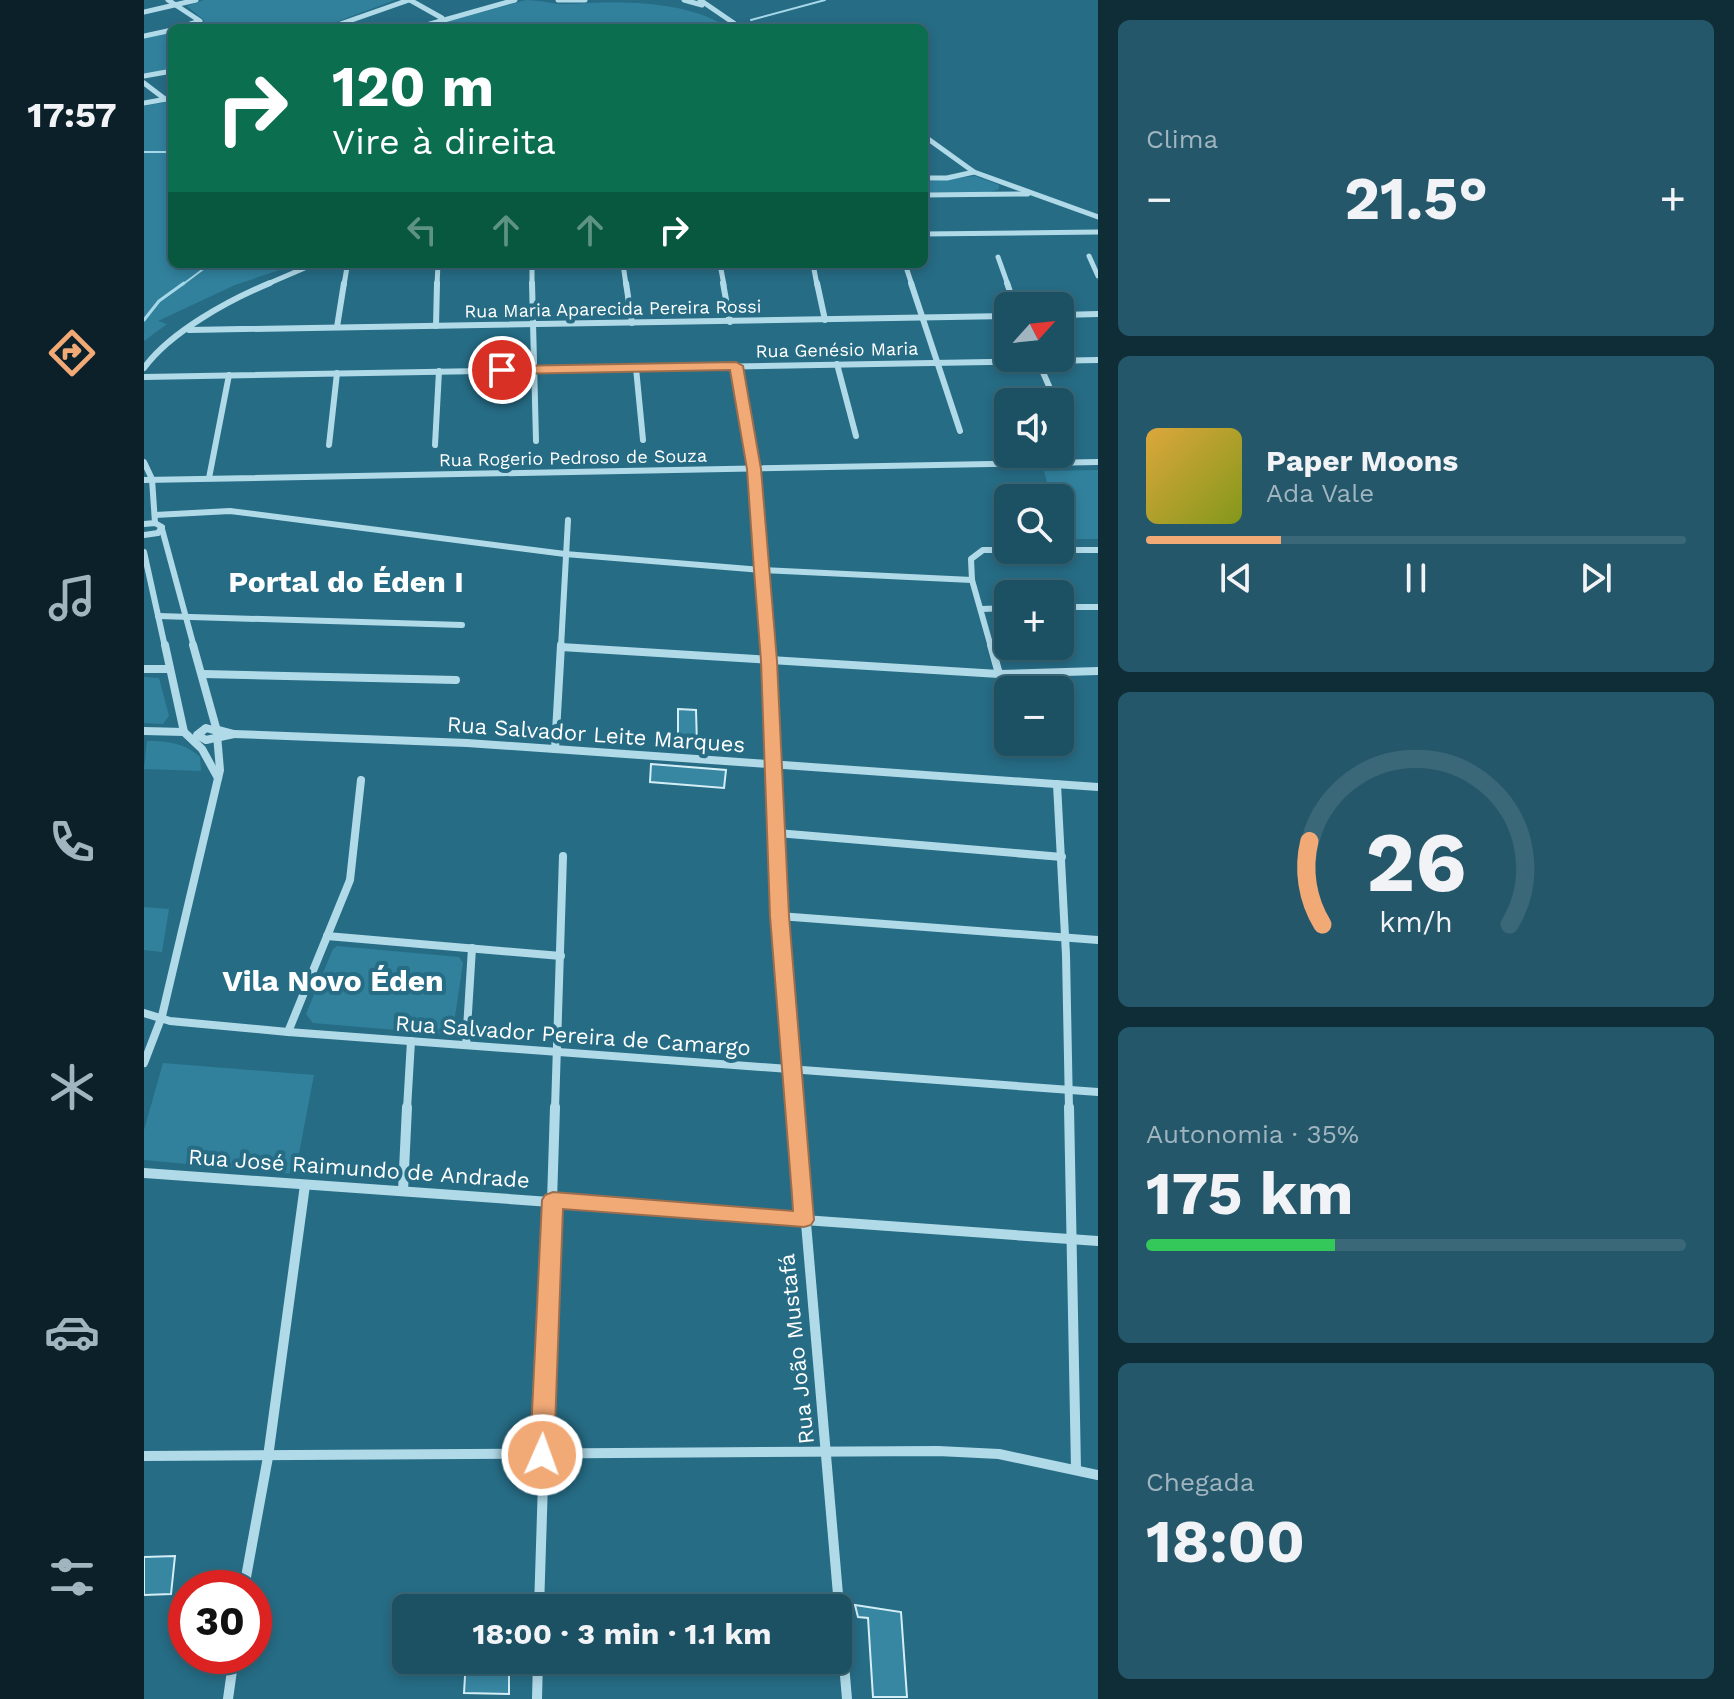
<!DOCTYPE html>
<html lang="pt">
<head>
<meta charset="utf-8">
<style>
  body { margin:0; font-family:"Work Sans",sans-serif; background:#25576a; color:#f1f3f6; height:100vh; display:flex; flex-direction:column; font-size:30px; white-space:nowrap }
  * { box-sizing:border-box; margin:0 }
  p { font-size:26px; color:#a0b5bf }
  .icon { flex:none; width:44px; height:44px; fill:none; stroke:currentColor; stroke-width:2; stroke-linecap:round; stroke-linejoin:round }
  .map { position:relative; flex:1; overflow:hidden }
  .side { display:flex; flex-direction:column; gap:20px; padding:20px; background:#0f2d37; width:636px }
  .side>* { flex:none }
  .banner { position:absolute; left:24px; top:24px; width:760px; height:244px; border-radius:12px; box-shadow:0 4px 12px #0003,0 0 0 2px #3a6878; background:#0b6e4f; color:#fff; overflow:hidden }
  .needle { width:52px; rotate:63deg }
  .controls { position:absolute; left:850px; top:292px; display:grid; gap:16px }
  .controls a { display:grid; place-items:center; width:80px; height:80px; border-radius:12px; background:#1c5164; box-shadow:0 4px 12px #0003,0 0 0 2px #3a6878; font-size:40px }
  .speed { position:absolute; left:24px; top:1570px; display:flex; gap:16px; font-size:40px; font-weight:700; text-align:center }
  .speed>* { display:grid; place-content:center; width:104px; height:104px; border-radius:50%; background:#1c5164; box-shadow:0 4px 12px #0003,0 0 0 2px #3a6878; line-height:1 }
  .speed .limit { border:12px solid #d22; background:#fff; color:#111 }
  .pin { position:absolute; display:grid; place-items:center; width:68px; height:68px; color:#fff; margin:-34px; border:4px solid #fff; border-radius:50%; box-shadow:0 2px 8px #0007 }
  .me { position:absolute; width:88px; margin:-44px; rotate:2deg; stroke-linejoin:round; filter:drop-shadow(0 0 6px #0008) }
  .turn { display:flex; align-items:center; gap:28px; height:168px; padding:0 32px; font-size:36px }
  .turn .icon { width:104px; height:104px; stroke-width:2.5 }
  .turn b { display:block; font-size:56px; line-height:68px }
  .lanes { display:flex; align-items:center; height:76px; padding:0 32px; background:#0003; justify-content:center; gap:40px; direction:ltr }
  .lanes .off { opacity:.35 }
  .big { font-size:60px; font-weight:700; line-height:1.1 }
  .side .tile { flex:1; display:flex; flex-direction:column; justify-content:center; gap:12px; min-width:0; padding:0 28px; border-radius:12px; background:#25576a }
  .side .dial { align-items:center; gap:0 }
  .dial svg { height:208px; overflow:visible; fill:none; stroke:#3a6878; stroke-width:7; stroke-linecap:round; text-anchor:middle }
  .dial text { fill:#f1f3f6; stroke:none }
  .song { display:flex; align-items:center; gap:24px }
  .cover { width:96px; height:96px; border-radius:12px; background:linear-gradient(135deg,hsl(40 70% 55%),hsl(70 70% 35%)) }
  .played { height:8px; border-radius:4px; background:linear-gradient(90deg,#f1a976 25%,#3a6878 25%) }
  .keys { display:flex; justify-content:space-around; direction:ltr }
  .heat { display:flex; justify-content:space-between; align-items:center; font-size:44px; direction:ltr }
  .charge { height:12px; border-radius:6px; background:linear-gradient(90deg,#34c759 35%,#3a6878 0) }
  .trip { position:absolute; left:248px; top:1594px; width:460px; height:80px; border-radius:12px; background:#1c5164; box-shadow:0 4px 12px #0003,0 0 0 2px #3a6878; font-weight:700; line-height:80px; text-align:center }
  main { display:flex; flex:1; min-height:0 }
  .menu { display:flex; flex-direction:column; width:144px; justify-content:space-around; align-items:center; background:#0b2028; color:#a0b5bf }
  .menu .icon { width:56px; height:56px }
  .menu .on { color:#f1a976 }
  .menu b { font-size:36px; color:#f1f3f6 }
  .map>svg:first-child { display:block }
  .green { fill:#31819d }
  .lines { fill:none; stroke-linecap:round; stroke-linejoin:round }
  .stream-far1 { stroke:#a5d8e8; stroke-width:2 }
  .stream { stroke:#a5d8e8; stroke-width:3 }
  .building { fill:#3786a2; stroke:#d4eef6; stroke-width:2 }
  .street-far3 { stroke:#b1dae8; stroke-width:5 }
  .street-far2 { stroke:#b1dae8; stroke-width:6 }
  .street-far1 { stroke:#b1dae8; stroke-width:8 }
  .street { stroke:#b1dae8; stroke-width:10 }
  .route { fill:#f1a976; stroke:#9d6e4d; stroke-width:2 }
  .labels { text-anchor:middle; stroke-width:8; stroke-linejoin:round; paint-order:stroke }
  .far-street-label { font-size:18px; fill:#fff; stroke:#266c85 }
  .street-label { font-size:22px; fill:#fff; stroke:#266c85 }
  .district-label { font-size:30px; font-weight:bold; fill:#fff; stroke:#266c85 }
</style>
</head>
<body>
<main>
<nav class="menu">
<b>17:57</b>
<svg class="icon on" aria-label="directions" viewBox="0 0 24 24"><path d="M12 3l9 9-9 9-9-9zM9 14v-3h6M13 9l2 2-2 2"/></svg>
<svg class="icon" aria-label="music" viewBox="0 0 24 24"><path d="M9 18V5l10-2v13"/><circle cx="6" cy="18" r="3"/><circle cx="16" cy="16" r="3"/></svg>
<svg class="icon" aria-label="phone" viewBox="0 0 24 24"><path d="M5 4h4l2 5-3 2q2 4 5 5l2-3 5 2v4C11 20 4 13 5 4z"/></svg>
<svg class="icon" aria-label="climate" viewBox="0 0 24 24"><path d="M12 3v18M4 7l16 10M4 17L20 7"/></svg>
<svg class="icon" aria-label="car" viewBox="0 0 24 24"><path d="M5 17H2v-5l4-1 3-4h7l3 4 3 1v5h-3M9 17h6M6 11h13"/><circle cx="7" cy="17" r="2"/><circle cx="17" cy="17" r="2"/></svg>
<svg class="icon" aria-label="filters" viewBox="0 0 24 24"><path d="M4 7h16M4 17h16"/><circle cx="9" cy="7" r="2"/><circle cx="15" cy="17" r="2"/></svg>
</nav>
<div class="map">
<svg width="954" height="1699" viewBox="0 0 954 1699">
  <rect width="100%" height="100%" fill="#266c85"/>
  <g class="green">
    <path d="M60,0h191l-75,28h-133l18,-7 -18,-15z"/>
    <path d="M382,0c14,0 29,5 43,4 54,-3 116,-4 160,24h-305z"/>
    <path d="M28,32v38l-28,5v-37z"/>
    <path d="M28,101v163h125l-62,21 -77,36 9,3 -23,17v-235z"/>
    <path d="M831,176l24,9v4l-9,3h-66v-10z"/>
    <path d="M954,470v69h-35l-3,-41h-9l-7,-27z"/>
    <path d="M0,677l15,1 10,38 -6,8 -19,-1z"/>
    <path d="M3,741c21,0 37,2 53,16l1,14 -57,-2z"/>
    <path d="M0,907l25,2 -7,43 -18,-2z"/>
    <path d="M193,946l122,11 4,6 -10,67 -10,4 -130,-11 -7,-9 27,-65z"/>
    <path d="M19,1063l151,12 -19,99 -151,-14v-30z"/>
  </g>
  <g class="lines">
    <g class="stream-far1">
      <path d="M607,20l74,-20"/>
      <path d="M0,152h28"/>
      <path d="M38,285l28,-21"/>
    </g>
    <path class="stream" d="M0,320l15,-19 25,-18"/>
  </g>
  <g class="building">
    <path d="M534,709l18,1 1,35 -19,1z"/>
    <path d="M507,764l75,6 -2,18 -74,-6z"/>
    <path d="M31,1556l-4,38 -27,1v-38z"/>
    <path d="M711,1605l46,7 6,85h-34l-5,-79 -10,-1z"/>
    <path d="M322,1660h43v34l-45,-1z"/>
  </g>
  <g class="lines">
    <g class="street-far3">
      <path d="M24,0l32,21 -22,7"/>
      <path d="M266,0l32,18"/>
      <path d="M414,0h27"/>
      <path d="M540,0l18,5"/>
      <path d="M556,0l41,28"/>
      <path d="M0,12l52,-12"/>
      <path d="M185,28l80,-28"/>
      <path d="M272,28l99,-28"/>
      <path d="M0,36l28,-6"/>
      <path d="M0,76l28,-5"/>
      <path d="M0,83l21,16"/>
      <path d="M0,103l28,-5"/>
      <path d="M780,136l50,36 124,45"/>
      <path d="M780,178h23l27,-6"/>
      <path d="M780,195l104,-1"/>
      <path d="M780,234l174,-2"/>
      <path d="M945,256l9,20"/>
      <path d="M854,257l10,28"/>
      <path d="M479,264l3,21"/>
      <path d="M576,264l4,21"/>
      <path d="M669,264l4,21"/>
      <path d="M761,264l7,21"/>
      <path d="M388,265v20"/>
      <path d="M121,285l49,-21"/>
      <path d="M200,285l3,-18"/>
      <path d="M293,285l1,-21"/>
    </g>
    <g class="street-far2">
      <path d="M388,283l4,158"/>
      <path d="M482,283l6,40"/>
      <path d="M579,283l7,39"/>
      <path d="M673,283l8,37"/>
      <path d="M767,283l49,148"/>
      <path d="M863,283l8,23"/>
      <path d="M916,315l38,-1"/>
      <path d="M292,326l1,-43"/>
      <path d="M193,327l7,-44"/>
      <path d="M45,330l819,-14"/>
      <path d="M894,361l18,41"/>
      <path d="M693,364l19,72"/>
      <path d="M592,366l18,103 14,178"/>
      <path d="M0,368c26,-36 85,-68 126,-85"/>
      <path d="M492,368l7,72"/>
      <path d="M0,377l954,-17"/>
      <path d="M916,411l10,22"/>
      <path d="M185,445l8,-72"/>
      <path d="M291,445l4,-74"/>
      <path d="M0,462l8,17 3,44"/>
      <path d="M65,478l20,-103"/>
      <path d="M0,480l954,-18"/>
      <path d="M11,515l75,-4 335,43 197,16 210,10"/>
      <path d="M0,524l11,-1 7,4 -4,6 -14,2"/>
      <path d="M18,529l32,118"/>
      <path d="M916,550h38"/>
      <path d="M0,552l21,95"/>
      <path d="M916,607h38"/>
      <path d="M838,609l26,-1"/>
      <path d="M14,616l304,9"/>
      <path d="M417,647l7,-127"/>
      <path d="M847,647l-19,-67 -1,-21 12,-9h25"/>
    </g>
    <g class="street-far1">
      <path d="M21,645l19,87 18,17 16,29"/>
      <path d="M49,645l24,86"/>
      <path d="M624,645l11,271 17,193"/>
      <path d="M847,645l8,29"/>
      <path d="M417,647l438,27 99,-3"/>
      <path d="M0,669h26"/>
      <path d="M59,674l253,6"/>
      <path d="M71,729l19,5 -28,6 -9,-5 9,-7 11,3"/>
      <path d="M0,731l40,1"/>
      <path d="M90,734l233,9 631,44"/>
      <path d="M411,749l6,-104"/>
      <path d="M913,784l9,171 3,154"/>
      <path d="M633,833l285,24"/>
      <path d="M635,916l319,24"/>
      <path d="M183,936l234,20"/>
      <path d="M0,1013l26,8 118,11 810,60"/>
      <path d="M144,1032l62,-152 11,-100"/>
      <path d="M322,1045l6,-97"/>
      <path d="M0,1063l18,-47 58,-246 -3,-35"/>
      <path d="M263,1109l4,-68"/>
      <path d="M411,1109l8,-253"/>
    </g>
    <g class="street">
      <path d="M652,1107l51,592"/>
      <path d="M925,1107l7,362"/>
      <path d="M0,1173l954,68"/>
      <path d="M259,1191l4,-84"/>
      <path d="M0,1456l794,-5 61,3 99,21"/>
      <path d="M100,1588l24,-131 37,-272"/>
      <path d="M395,1608l16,-501"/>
      <path d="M84,1699l6,-43"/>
      <path d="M393,1699l1,-39"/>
    </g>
  </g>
  <path class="route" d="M592,362l7,4 18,103 16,192 12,255 25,304 -3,5 -7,2 -241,-18 -9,246 -3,7 -9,3 -9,-3 -3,-7 12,-255 3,-5 8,-3 240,19 -1,-16 -22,-279 -9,-255 -7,-91 -7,-101 -17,-99 -228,4 -6,-4 6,-4z"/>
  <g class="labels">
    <g class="far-street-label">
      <text transform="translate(469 309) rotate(-1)" y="6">Rua Maria Aparecida Pereira Rossi</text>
      <text transform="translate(693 350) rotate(-1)" y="6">Rua Genésio Maria</text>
      <text transform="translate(429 458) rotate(-1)" y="6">Rua Rogerio Pedroso de Souza</text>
    </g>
    <g class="street-label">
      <text transform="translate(452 734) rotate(4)" y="8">Rua Salvador Leite Marques</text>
      <text transform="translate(429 1035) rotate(4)" y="8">Rua Salvador Pereira de Camargo</text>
      <text transform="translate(215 1168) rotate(4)" y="8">Rua José Raimundo de Andrade</text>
      <text transform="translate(652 1349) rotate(-96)" y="8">Rua João Mustafá</text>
    </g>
    <g class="district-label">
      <text x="202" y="592">Portal do Éden I</text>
      <text x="189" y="991">Vila Novo Éden</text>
    </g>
  </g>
</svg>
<div class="controls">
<a><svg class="needle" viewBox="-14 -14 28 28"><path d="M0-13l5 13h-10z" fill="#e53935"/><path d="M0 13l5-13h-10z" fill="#a0b5bf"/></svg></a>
<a><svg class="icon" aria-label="sound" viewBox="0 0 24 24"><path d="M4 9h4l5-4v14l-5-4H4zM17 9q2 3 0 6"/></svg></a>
<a><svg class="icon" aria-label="search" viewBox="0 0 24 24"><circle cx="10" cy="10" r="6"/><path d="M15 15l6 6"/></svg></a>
<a>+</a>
<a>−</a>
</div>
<div class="speed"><div class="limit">30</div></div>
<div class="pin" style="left:358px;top:370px;background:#d93025"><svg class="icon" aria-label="arrive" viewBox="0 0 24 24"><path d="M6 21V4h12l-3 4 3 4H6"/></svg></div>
<svg class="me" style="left:398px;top:1455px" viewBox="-20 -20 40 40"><circle r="17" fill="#f1a976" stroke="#fff" stroke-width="3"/><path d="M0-11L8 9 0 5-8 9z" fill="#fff"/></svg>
<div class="trip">18:00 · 3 min · 1.1 km</div>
<div class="banner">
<div class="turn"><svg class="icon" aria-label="right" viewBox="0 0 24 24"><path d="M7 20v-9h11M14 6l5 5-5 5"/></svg><div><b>120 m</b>Vire à direita</div></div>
<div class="lanes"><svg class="icon off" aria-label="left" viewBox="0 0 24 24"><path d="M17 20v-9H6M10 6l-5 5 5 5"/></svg><svg class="icon off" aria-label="ahead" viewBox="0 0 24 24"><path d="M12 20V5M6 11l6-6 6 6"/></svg><svg class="icon off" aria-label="ahead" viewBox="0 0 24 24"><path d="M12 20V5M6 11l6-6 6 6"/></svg><svg class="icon" aria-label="right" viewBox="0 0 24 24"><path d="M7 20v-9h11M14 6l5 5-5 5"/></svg></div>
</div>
</div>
<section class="side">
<div class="tile"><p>Clima</p>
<div class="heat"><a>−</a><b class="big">21.5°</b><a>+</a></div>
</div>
<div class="tile">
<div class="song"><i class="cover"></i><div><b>Paper Moons</b><p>Ada Vale</p></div></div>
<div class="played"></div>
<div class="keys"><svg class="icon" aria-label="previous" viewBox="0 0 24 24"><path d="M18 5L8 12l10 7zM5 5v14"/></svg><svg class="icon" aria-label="pause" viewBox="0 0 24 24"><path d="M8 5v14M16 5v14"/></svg><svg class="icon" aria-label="next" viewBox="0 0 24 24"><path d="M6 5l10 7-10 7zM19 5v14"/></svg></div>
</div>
<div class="tile dial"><svg viewBox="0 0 100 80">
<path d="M14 69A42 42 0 1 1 86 69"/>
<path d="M14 69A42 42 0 0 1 9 37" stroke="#f1a976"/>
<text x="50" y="56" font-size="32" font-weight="700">26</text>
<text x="50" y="72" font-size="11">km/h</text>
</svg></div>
<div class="tile"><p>Autonomia · 35%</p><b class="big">175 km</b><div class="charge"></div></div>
<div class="tile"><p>Chegada</p><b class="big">18:00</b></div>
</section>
</main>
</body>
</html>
